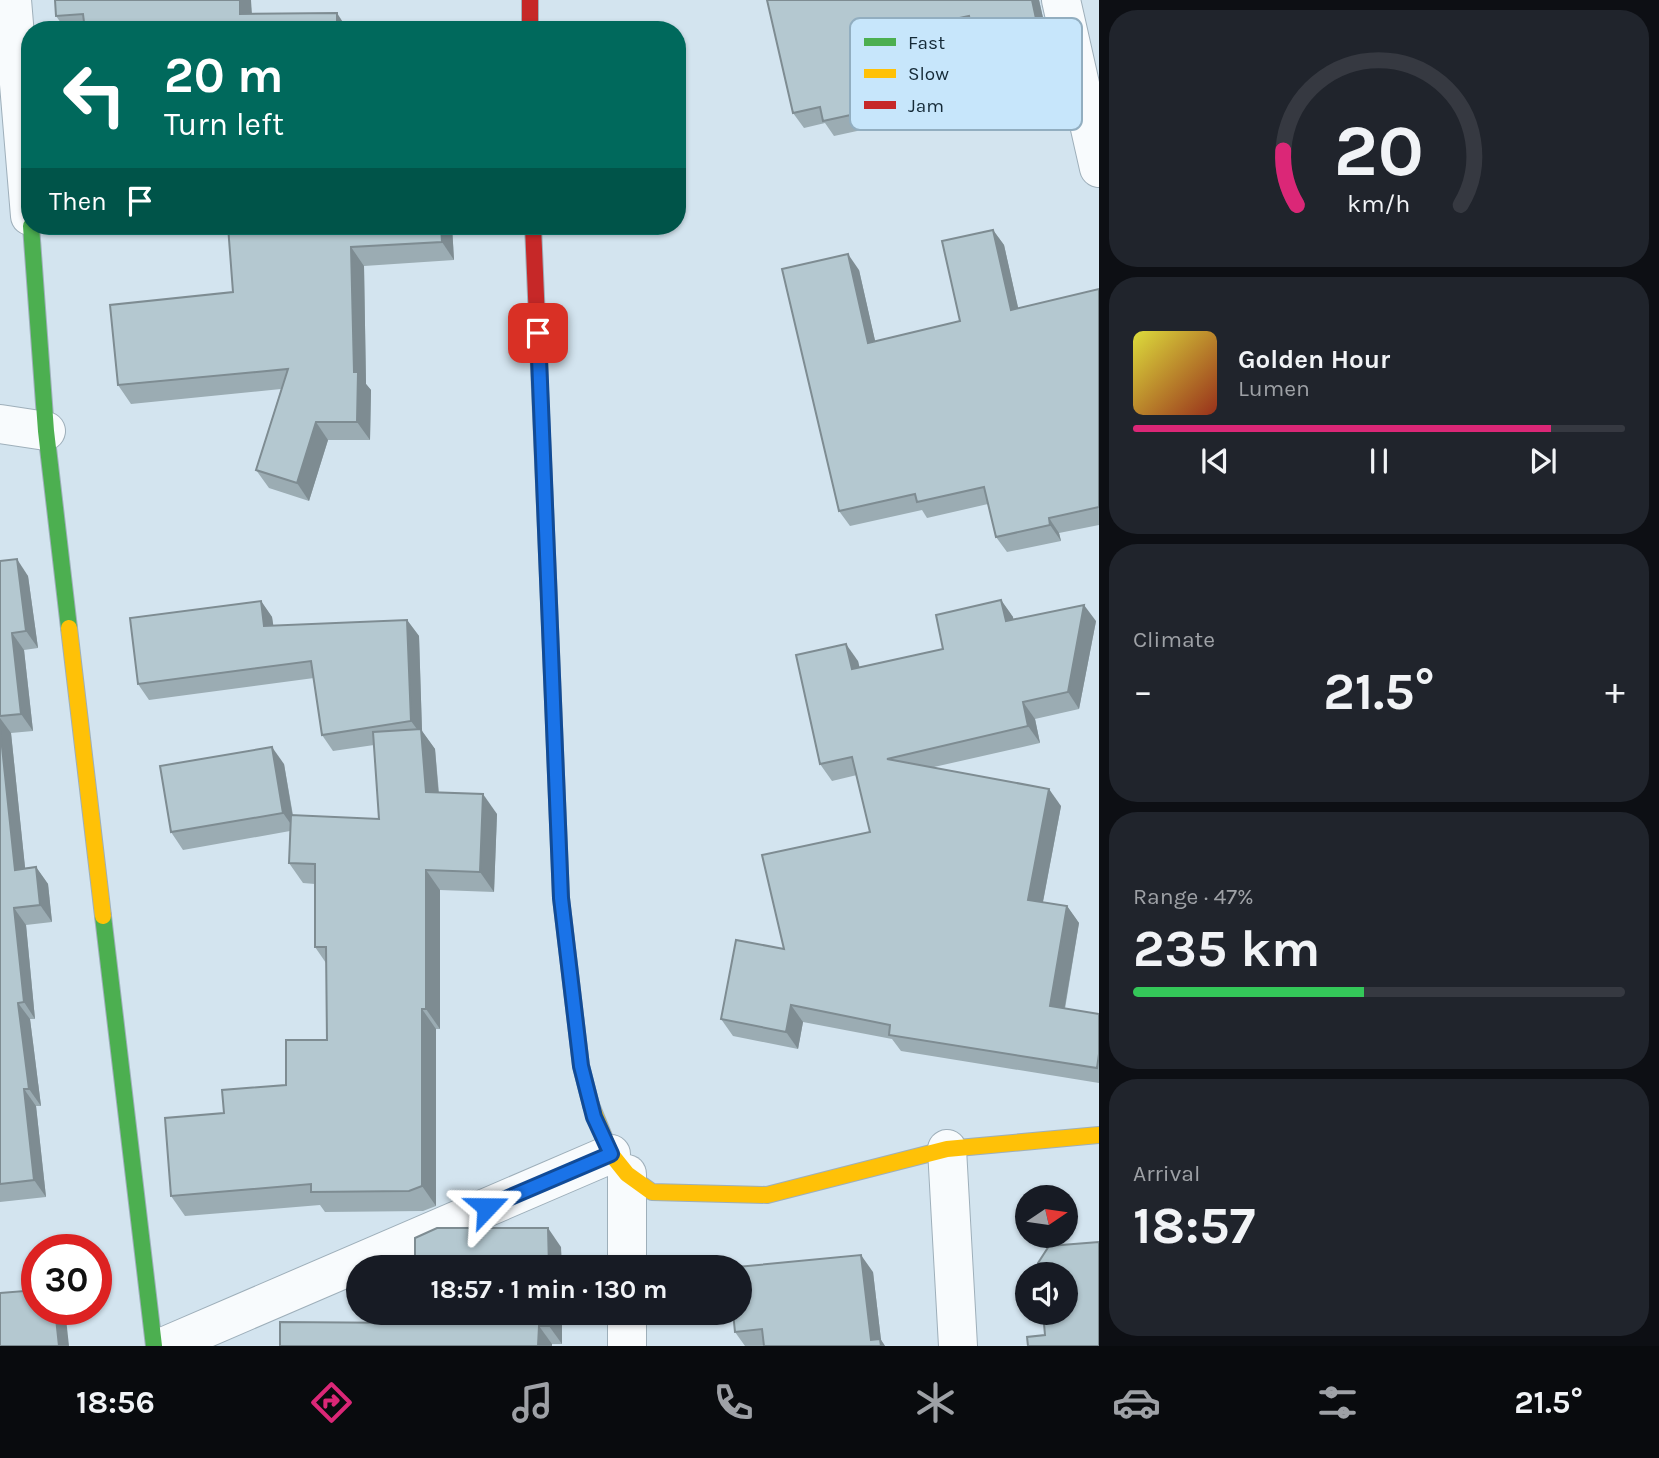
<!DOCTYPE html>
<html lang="en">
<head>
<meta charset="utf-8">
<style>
  body { margin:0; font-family:Karla,sans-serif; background:#20242c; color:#f1f3f6; height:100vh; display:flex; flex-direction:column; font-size:26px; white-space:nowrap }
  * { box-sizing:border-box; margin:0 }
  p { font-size:23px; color:#9ea1a6 }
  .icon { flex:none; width:38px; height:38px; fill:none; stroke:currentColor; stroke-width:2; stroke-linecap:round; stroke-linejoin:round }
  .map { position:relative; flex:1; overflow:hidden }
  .sheet { display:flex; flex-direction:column; gap:10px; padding:10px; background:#0d0f14; width:560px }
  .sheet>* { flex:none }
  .hud { position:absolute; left:21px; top:21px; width:665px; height:214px; border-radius:28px; box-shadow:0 2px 5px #0004; background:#00695c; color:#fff; overflow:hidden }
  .needle { width:46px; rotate:77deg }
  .buttons { position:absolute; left:1015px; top:1185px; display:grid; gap:14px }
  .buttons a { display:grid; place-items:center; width:63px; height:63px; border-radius:50%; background:#171b24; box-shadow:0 2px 5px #0004; font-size:35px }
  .speed { position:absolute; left:21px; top:1234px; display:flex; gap:14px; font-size:35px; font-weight:700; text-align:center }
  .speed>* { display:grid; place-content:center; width:91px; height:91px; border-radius:50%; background:#171b24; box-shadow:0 2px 5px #0004; line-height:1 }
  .speed .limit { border:10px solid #d22; background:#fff; color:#111 }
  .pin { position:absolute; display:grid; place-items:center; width:60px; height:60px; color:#fff; margin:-30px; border-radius:14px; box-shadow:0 4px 10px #0006 }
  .me { position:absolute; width:77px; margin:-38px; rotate:67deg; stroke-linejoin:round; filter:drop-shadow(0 0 5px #0008) }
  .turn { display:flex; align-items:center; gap:24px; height:147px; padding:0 28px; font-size:32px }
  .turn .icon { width:91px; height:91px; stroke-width:2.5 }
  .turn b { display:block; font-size:49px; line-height:60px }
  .then { display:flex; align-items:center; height:66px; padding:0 28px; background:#0003; gap:14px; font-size:26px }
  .big { font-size:52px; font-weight:700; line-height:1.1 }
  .sheet .tile { flex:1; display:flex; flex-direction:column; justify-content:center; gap:10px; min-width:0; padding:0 24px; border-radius:28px; background:#20242c }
  .sheet .dial { align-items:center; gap:0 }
  .dial svg { height:182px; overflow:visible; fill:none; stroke:#363941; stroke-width:7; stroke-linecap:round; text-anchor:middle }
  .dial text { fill:#f1f3f6; stroke:none }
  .song { display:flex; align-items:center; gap:21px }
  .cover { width:84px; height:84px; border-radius:10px; background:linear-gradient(135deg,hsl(60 70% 55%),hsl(10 70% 35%)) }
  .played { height:7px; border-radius:4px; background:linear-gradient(90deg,#db2777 85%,#363941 85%) }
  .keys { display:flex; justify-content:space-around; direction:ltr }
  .heat { display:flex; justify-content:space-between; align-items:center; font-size:38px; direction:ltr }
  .charge { height:10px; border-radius:5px; background:linear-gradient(90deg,#34c759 47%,#363941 0) }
  .trip { position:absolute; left:346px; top:1255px; width:406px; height:70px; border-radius:35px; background:#171b24; box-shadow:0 2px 5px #0004; font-weight:700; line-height:70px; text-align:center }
  .menu { display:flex; height:112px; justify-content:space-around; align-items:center; background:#090b0e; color:#9ea1a6 }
  .menu .icon { width:49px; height:49px }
  .menu .active { color:#db2777 }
  .menu b { font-size:32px; color:#f1f3f6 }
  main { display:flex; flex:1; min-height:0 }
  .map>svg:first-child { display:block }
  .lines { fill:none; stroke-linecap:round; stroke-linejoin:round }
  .street-casing { stroke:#9eafba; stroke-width:40 }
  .fast-casing { stroke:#9eafba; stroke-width:18 }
  .slow-casing { stroke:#9eafba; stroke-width:18 }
  .jam-casing { stroke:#9eafba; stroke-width:18 }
  .street { stroke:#f8fbfd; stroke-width:38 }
  .fast { stroke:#4caf50; stroke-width:16 }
  .slow { stroke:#ffc107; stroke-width:16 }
  .jam { stroke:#c62828; stroke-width:16 }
  .wall { fill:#9bacb3 }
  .shaded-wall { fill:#7e8c92 }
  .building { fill:#b4c8d0; stroke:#7e8c92; stroke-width:2 }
  .route-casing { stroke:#114b97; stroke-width:18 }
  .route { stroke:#1a73e8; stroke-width:12 }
  .key { fill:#c7e6fb; stroke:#92aec0; stroke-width:2 }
  .key-label { font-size:19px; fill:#152a37 }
</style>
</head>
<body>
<main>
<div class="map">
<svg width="1099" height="1346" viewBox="0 0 1099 1346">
  <rect width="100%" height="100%" fill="#d3e4ef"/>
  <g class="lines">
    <defs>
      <g id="street">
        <path d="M12,0l18,216"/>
        <path d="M1061,0l38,168"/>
        <path d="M0,424l46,7"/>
        <path d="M947,1149l11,197"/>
        <path d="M627,1267v-93"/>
        <path d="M165,1346l446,-192"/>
        <path d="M627,1346v-34"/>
      </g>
      <g id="fast">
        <path d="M31,226l15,205 23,197"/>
        <path d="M548,577l13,321 20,168 10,39"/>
        <path d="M103,916l51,430"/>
      </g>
      <g id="slow">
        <path d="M69,628l34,288"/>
        <path d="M591,1105l20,49 16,20 25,18 115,3 180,-46 152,-14"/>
      </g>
      <g id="jam">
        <path d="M530,0v30"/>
        <path d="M533,226l15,351"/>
      </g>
    </defs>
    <use href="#street" class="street-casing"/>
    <use href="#fast" class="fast-casing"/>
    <use href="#slow" class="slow-casing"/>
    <use href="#jam" class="jam-casing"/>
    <use href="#street" class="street"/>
    <use href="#fast" class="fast"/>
    <use href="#slow" class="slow"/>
    <use href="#jam" class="jam"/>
  </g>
  <g class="wall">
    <path d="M55,0l197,14 96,16h-282l-10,-14z"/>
    <path d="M767,0h272l18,80 -63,15 -11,-15 -10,-47 -109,23 16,70 -46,10 -9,-13 -21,5 -11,-15z"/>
    <path d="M228,226h224l2,34 -90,6 2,118 5,6 -1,50h-42l-19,61 -40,-13 -13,-18 25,-81 -150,15 -13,-19 115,-93z"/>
    <path d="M993,230l11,15 14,63 81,-19v236l-40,8 2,8 -54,11 -11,-15 -8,-33 -61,14 -5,-8 -72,16 -11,-15 20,-241 16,71 85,-20z"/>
    <path d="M0,561l28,15 10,72 -14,2 9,81 -22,2 14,135 11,-1 12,17 4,38 -26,3 9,94h-5l11,87h-5l10,91 -46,5z"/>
    <path d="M1001,600l12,17v3l83,1 -17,88 -44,10 5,24 -106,24 127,39 -18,96 24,4 12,17 -14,86 34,5v69l-198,-32 -9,-12 -89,-17 -5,27 -65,-13 -12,-17 63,-70 86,-117 -13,-57 -25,6 -12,-17 38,-103 1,6 84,-18z"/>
    <path d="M261,601l11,16 1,9 134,-6 12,16 3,95 13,18 4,43 58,22 -3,78 -54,-2v139h-4v177l-13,5 -98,1 -5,-7 -135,11 -14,-20 53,-83 62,-28 41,-45 -1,-77 -11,-16v-63l-12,-1 -14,-20 1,-32 -107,19 -12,-18 113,-68 9,51 86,4 -5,-74 -41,6 -11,-16 -8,-57 -165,22 -11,-16z"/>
    <path d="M873,1272l8,68 4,6h-140l-10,-14z"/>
    <path d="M415,1312h147v32h-10v2h-272l135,-23z"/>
  </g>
  <g class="shaded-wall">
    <path d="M240,0h11l2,30 -13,-16z"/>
    <path d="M1032,0h7l18,80 -11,-15z"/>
    <path d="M337,13l11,17h-11z"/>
    <path d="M853,41l11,15 16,70 -11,-15z"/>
    <path d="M441,226h11l2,34 -12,-18z"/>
    <path d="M993,230l11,15 18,80 -11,-15z"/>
    <path d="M351,247l13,19 2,118 5,6 -1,50 -13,-18 -3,-50z"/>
    <path d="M848,254l11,16 20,88 -11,-15z"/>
    <path d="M316,422l12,18 -19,61 -12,-18z"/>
    <path d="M1049,518l10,15 2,8 -11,-16z"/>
    <path d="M17,559l11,17 10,72 -12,-17z"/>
    <path d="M1001,600l12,17 4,21 -11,-17z"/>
    <path d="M261,601l11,16 4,25 -12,-16z"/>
    <path d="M1084,605l12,16 -17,88 -11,-17z"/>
    <path d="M407,620l12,16 3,95 13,18 5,63 -14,-20 -4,-56 -11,-15z"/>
    <path d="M12,633l12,17 9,81 -12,-17z"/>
    <path d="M846,644l12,17 6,24 -12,-16z"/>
    <path d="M1023,702l12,17 5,24 -12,-17z"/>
    <path d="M0,718l11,15 16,153 -12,-16 -15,-142z"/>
    <path d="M272,747l12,17 11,66 -12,-17z"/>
    <path d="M1049,789l12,17 -21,111 -12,-17z"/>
    <path d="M483,794l14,20 -3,78 -14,-20z"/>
    <path d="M36,867l12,17 4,38 -12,-17z"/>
    <path d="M426,870l14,20v139l-14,-20z"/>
    <path d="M1067,906l12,17 -17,100 -12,-17z"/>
    <path d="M14,908l12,17 9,94 -11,-17z"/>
    <path d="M18,1003l12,16 11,87 -12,-17z"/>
    <path d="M791,1005l12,17 -5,27 -12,-17z"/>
    <path d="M422,1009l14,20v177l-14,-20z"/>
    <path d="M24,1089l12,17 10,91 -12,-17z"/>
    <path d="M548,1228l13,19 1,20h-13z"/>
    <path d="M861,1255l12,17 8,68 4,6h-10l-4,-6z"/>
    <path d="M55,1309h10l4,37h-10z"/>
    <path d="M549,1312h13v32l-13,-18z"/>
    <path d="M539,1326l13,18v2h-14z"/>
  </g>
  <g class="building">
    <path d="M55,0h185v14l97,-1v17h-252l-2,-16 -27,2z"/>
    <path d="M767,0h265l14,65 -63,15 -14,-64 -116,25 16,70 -46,10 -3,-14 -27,6z"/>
    <path d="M228,226h213l1,16 -91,5 3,125h4l-1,50h-41l-19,61 -41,-13 32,-101 -170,16 -8,-80 123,-13z"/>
    <path d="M993,230l18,80 88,-21v218l-50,11 1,7 -54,12 -12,-50 -67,15 -2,-8 -76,17 -57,-242 66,-15 20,89 92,-22 -18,-80z"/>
    <path d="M17,559l9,72 -14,2 9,81 -21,2v-155z"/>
    <path d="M1001,600l5,21 78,-16 -16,87 -45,10 5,24 -141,33 162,30 -21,111 39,6 -17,100 49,8v40l-2,14 -208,-33 1,-10 -99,-20 -5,27 -65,-13 15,-79 48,9 -22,-94 108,-23 -18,-75 -32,7 -24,-109 50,-11 6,25 91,-20 -7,-34z"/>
    <path d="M261,601l3,25 143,-6 4,101 -89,14 -11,-74 -173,23 -8,-66z"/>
    <path d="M0,728l15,142 21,-3 4,38 -26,3 10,94 -6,1 11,86h-5l10,91 -34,4z"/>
    <path d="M421,729l5,63 57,2 -3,78 -54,-2v139h-4v177l-13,5 -98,1v-8l-140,12 -6,-78 59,-5 -2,-23 64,-5v-45h41l-1,-93h-11v-83l-26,-1 2,-48 88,4 -6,-87z"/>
    <path d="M272,747l11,66 -112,19 -11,-66z"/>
    <path d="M437,1228h111l1,39h-134v-29z"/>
    <path d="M1099,1242v104h-71l-1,-9 18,-2 -2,-23h23v-38h-27l-1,-11 11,-17z"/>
    <path d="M861,1255l10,85 9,-1 1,7h-117l-2,-17 -27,3 -2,-20h7v-45h-3z"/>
    <path d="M37,1290v19h18l4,37h-59v-53z"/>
    <path d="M415,1312h134v14h-10l-1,20h-258v-24l135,1z"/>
  </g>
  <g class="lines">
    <defs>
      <path id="route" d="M487,1207l124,-53 -17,-37 -13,-51 -20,-168 -23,-565"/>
    </defs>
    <use href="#route" class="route-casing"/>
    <use href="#route" class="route"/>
  </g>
  <rect x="850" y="18" width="232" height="112" rx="10" class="key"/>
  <rect x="864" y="38" width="32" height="8" fill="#4caf50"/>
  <rect x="864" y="69" width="32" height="9" fill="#ffc107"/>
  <rect x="864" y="101" width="32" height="8" fill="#c62828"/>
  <g class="key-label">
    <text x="908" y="49">Fast</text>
    <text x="908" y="80">Slow</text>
    <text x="908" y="112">Jam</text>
  </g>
</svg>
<div class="buttons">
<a><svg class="needle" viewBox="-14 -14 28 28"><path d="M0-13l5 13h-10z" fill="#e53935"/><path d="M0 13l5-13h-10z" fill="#9ea1a6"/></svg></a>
<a><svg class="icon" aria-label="sound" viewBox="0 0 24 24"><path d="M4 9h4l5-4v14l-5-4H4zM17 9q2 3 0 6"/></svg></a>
</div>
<div class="speed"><div class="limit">30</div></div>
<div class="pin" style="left:538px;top:333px;background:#d93025"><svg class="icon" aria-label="arrive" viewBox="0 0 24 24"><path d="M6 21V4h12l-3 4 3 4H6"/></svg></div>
<svg class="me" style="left:487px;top:1207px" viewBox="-20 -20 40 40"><path d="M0-17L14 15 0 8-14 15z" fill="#1a73e8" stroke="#fff" stroke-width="4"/></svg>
<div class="trip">18:57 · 1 min · 130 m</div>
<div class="hud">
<div class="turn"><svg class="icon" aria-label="left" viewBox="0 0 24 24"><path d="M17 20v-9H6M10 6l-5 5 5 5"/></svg><div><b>20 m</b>Turn left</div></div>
<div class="then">Then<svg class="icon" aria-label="arrive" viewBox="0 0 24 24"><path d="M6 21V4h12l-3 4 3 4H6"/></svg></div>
</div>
</div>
<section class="sheet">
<div class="tile dial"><svg viewBox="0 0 100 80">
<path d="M14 69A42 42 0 1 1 86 69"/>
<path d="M14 69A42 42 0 0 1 8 45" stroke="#db2777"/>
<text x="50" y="56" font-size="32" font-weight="700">20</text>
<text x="50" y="72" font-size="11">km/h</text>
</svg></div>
<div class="tile">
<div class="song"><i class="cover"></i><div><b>Golden Hour</b><p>Lumen</p></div></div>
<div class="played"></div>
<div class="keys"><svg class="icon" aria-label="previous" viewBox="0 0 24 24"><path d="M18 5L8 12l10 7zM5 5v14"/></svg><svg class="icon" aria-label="pause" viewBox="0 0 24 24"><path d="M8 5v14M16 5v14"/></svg><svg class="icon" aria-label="next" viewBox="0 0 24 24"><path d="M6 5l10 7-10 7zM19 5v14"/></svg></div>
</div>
<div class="tile"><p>Climate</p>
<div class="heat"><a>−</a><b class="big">21.5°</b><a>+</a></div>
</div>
<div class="tile"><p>Range · 47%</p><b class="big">235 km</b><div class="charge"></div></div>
<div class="tile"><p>Arrival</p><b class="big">18:57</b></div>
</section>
</main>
<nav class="menu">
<b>18:56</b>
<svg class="icon active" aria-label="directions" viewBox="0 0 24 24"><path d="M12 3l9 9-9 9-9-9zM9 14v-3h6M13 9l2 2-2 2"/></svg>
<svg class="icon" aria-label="music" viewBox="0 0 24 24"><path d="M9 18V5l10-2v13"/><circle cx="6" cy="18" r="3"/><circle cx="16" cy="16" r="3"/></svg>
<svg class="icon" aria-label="phone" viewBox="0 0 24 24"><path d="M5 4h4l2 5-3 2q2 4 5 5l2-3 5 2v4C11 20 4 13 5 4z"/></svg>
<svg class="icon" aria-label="climate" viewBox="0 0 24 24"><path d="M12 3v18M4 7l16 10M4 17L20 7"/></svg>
<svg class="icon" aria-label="car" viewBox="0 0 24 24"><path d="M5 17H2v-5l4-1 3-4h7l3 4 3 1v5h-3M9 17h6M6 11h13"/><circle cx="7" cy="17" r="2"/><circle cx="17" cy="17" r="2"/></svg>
<svg class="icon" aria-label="filters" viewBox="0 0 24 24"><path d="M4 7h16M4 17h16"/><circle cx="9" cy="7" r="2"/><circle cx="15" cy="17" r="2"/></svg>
<b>21.5°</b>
</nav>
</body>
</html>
